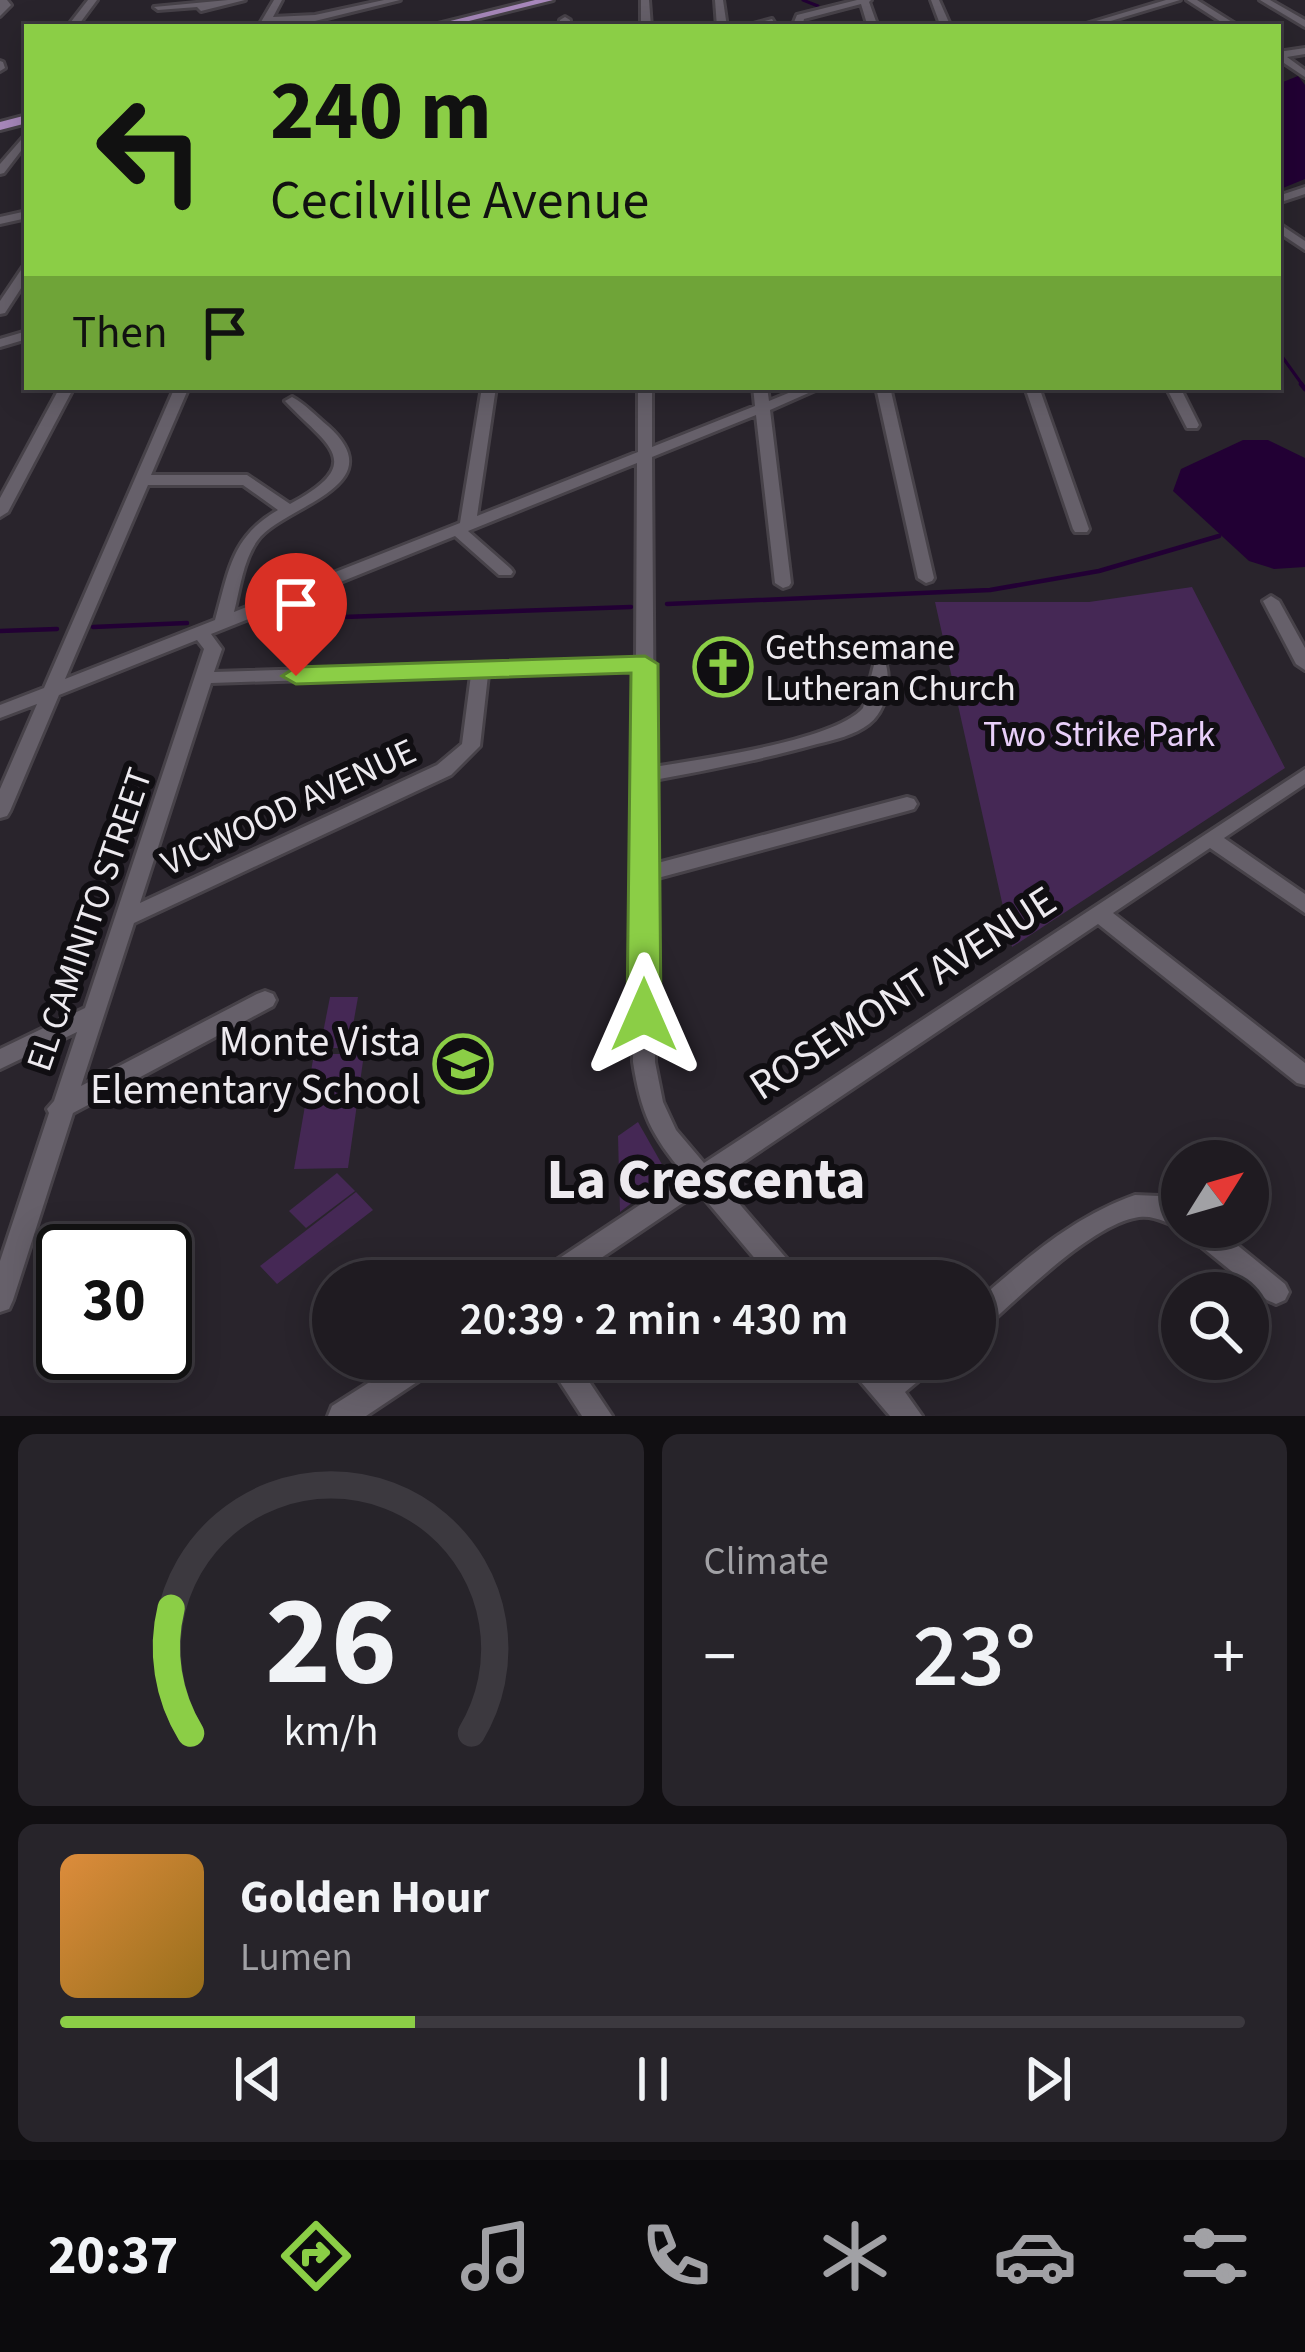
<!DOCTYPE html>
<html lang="en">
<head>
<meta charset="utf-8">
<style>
  body { margin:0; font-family:"Source Sans 3",sans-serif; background:#27242a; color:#f1f3f6; height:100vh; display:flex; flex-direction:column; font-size:45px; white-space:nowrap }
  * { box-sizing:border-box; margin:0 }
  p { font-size:39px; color:#a1a1a5 }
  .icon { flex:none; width:66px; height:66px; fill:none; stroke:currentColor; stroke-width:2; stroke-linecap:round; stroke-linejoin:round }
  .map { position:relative; height:1416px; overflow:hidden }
  .details { display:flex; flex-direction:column; gap:18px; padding:18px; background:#110f12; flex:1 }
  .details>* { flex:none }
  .banner { position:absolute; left:24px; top:24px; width:1257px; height:366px; border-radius:0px; box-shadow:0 6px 30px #0003,0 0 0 3px #3c393f; background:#8bce46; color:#111; overflow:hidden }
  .needle { width:78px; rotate:53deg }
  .controls { position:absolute; left:1161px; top:1140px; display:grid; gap:24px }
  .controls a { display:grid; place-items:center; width:108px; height:108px; border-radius:50%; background:#1f1b21; box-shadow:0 6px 30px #0003,0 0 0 3px #3c393f; font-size:60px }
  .speed { position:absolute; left:36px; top:1224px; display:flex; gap:24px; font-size:60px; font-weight:700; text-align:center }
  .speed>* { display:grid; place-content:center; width:156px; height:156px; border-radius:50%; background:#1f1b21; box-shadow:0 6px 30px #0003,0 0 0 3px #3c393f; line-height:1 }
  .speed .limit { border:6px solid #111; border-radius:18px; background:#fff; color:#111 }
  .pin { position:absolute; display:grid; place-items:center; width:102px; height:102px; color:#fff; margin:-123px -51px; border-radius:50% 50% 50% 0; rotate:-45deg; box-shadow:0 0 12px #0007 }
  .pin .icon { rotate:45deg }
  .me { position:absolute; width:132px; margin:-66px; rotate:0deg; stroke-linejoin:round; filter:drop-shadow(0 0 9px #0008) }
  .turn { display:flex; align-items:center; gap:42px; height:252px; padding:0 48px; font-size:54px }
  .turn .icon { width:156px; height:156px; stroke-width:2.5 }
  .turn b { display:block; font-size:84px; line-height:102px }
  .then { display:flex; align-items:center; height:114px; padding:0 48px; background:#0003; gap:24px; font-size:45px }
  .big { font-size:90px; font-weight:600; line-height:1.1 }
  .details .widget { flex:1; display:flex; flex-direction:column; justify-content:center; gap:18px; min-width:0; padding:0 42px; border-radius:18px; background:#27242a }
  .details .dial { align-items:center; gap:0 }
  .dial svg { height:312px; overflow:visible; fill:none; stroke:#3c393f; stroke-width:7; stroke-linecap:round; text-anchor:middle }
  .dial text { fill:#f1f3f6; stroke:none }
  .song { display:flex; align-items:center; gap:36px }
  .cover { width:144px; height:144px; border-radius:18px; background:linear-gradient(135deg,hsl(30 70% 55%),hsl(40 70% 35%)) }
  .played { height:12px; border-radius:6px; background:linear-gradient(90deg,#8bce46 30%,#3c393f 30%) }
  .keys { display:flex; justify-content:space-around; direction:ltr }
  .heat { display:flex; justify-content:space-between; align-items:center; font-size:66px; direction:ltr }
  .details .tiles { flex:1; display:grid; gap:18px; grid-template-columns:1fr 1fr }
  .widget:last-child { grid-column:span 2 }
  .trip { position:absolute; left:312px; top:1260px; width:684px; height:120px; border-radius:60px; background:#1f1b21; box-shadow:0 6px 30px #0003,0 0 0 3px #3c393f; font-weight:600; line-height:120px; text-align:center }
  .tabs { display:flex; height:192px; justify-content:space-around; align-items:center; background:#0c0b0d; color:#a1a1a5 }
  .tabs .icon { width:84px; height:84px }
  .tabs .active { color:#8bce46 }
  .tabs b { font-size:54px; color:#f1f3f6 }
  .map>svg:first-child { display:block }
  .green { fill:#452855 }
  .water { fill:#220034 }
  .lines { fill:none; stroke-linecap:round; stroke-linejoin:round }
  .stream-far1 { stroke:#220034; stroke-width:3 }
  .stream { stroke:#220034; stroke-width:4.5 }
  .minor-casing { stroke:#474249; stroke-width:6 }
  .major-casing { stroke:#474249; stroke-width:6 }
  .minor { fill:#66606a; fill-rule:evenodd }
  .major { fill:#a888bc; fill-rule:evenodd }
  .route { fill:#8bce46; stroke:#5a862e; stroke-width:3 }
  .labels { text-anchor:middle; stroke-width:12; stroke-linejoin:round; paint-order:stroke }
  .poi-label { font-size:36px; fill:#edeaef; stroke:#100e12; text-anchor:start }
  .park-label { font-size:36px; fill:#e8cff9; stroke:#100e12 }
  .street-label { font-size:36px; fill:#edeaef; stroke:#100e12 }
  .near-street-label { font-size:42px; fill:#edeaef; stroke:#100e12 }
  .near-poi-label { font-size:42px; fill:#edeaef; stroke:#100e12; text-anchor:end }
  .near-district-label { font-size:57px; font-weight:bold; fill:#edeaef; stroke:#100e12 }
</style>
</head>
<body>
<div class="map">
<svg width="1305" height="1416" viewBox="0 0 1305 1416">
  <rect width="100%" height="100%" fill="#29242c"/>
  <g class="green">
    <path d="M1192,587l93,181 -273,179 -77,-345h154z"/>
    <path d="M330,997h28l-9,51h-29z"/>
    <path d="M314,1054h50l-16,114 -54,1z"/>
    <path d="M638,1122l30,53 -48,37 -2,-76z"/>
    <path d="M337,1173l18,18 -49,37 -17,-17z"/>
    <path d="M356,1192l17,18 -96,74 -17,-18z"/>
  </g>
  <g class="water">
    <path d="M1298,76l7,9v94l-27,11v-106z"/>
    <path d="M1243,440h25l37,18v109l-31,2 -25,-8 -76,-70 8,-22z"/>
  </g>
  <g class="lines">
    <g class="stream-far1">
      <path d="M803,0l15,6"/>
      <path d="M1278,351l26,36"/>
    </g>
    <g class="stream">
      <path d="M1301,384l4,5"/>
      <path d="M667,604l323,-14 109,-19 120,-35"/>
      <path d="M256,620l375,-13"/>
      <path d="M93,627l94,-4"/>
      <path d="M0,631l57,-2"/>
    </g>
    <defs>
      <g id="minor">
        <path d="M0,0h7l4,5 -11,11z"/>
        <path d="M88,0h9l-20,27h-10z"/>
        <path d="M228,0h17l-44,11 -4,-4 -39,3 -4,-3z"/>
        <path d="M274,0h8l-9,17 42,-2 69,-15h16l-85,21 -45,2 -2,4h-10z"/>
        <path d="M641,0h8l2,27h-10z"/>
        <path d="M715,0h8l4,27h-10z"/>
        <path d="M857,0h14l-2,2 9,25h-10l-7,-23 -57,15 -2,8h-10l5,-12z"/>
        <path d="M931,0h8l12,27h-10z"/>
        <path d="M1166,0h14l-89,27h-15z"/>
        <path d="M1187,0h10l43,27h-11z"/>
        <path d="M1260,0h10l35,20v7z"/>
        <path d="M565,17l5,3 -1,7h-10l1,-7z"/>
        <path d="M772,19l3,5 -27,3 2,-2z"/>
        <path d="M1305,48v6l-18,3 18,13v7l-27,-18v-7z"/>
        <path d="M0,61l3,1 2,6 -5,3z"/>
        <path d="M27,133v10l-23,30 -4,1v-10z"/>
        <path d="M1305,187v7l-27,9v-7z"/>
        <path d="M27,211v7l-27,6v-7z"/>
        <path d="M1278,223l27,18v9l-27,-18z"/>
        <path d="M27,266v13l-22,34 -5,1v-13l23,-34z"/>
        <path d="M27,331v8l-27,8v-8z"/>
        <path d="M60,387h14l-66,125 -8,5v-19z"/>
        <path d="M175,387h14l-38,88h96l43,29c79,-42 36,-59 -5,-103l7,-4c13,7 24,19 36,29 68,61 -47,80 -71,115 -14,20 -17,48 -23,71l226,-89 22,-136h14l-19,129 161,-64v-65h14v60l103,-41 -2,-19h14l2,14 34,-14h19l-52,23 21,173 -2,3 -6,2 -8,-5 -19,-168 -104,42 2,310c47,-8 180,-26 209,-59l11,-43h12c5,19 0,46 -17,59 -14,11 -35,16 -52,20 -53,15 -108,26 -163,36v84l253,-67 7,2 3,5 -3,5 -7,2 -253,68 1,183 8,40 13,28 28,33 601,-394v15l-81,54 81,56v19l-95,-65 -97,65 192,150v22l-8,-2 -199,-159 -380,255 81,94 4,8h-29l-75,-89 -132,89h-34l4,-8 148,-98c-34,-40 -44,-62 -52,-113l3,-392 -148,5 -8,71 -29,29 -317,148 -53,163 176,-92 8,-3 8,3 3,6 -3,6 -200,107 -60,187 -4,9 -9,3v-51l49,-148 -2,-4 7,-8 23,-69 -77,37v-20l85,-41 119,-359 -7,-9 -138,55 -49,116 -3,5 -7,2v-29l37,-85 -37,14v-13l44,-17zM637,463l-1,196 -422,13 8,-23 -11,-15 244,-98 44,39h12l2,-3 -2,-3 -43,-38zM148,485h95l35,25c-47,27 -49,61 -63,110l-150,59zM471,675l-9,69 -25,21 -297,138 71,-220z"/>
        <path d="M876,387h14l44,191 -2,3 -6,2 -8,-5z"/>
        <path d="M1025,387h14l50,142 -2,3h-12l-2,-3z"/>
        <path d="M1166,387h14l19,38 -2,3h-10z"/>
        <path d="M1271,596l8,5 26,47v22l-9,-6 -33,-63z"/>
        <path d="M1135,1195l24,1 23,9v22h33l70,57 4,8 -4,8 -9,4 -9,-4 -80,-65 -3,-7c-16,-3 -27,-13 -45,-11 -46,6 -119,80 -155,111l-9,3v-28c50,-43 97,-86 160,-108z"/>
        <path d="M406,1359h36l-4,9 -72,48h-38l4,-10z"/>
        <path d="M545,1359h29l38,57h-30z"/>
        <path d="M845,1359h30l13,14 16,-14h34l-4,9 -29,24 17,24h-32l-41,-48z"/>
      </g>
      <g id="major">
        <path d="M535,0h18l-108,27h-19z"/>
        <path d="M27,115v8l-27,7v-8z"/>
      </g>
    </defs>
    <use href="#minor" class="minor-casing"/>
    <use href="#major" class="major-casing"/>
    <use href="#minor" class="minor"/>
    <use href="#major" class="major"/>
  </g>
  <path class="route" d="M645,656l13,8 3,351 -5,9 -12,4 -12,-4 -5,-9 4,-342 -335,11 -14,-8 14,-9z"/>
  <defs>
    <symbol id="church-ring" viewBox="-11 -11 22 22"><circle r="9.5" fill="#100e12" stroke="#8bce46" stroke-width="1.5"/><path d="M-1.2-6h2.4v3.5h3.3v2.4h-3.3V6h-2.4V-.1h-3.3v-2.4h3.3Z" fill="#8bce46"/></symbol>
    <symbol id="school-ring" viewBox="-11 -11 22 22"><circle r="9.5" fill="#100e12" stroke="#8bce46" stroke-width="1.5"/><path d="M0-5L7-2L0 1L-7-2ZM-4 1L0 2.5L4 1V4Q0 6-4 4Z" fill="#8bce46"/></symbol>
  </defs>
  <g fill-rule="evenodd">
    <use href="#church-ring" x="690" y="634" width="66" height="66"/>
    <use href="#school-ring" x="430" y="1031" width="66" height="66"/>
  </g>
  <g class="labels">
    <g class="poi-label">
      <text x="765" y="659">Gethsemane<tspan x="765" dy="41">Lutheran Church</tspan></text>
    </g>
    <g class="park-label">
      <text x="1099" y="746">Two Strike Park</text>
    </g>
    <g class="street-label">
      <text transform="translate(288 806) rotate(-25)" y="13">VICWOOD AVENUE</text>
      <text transform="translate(88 919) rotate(-71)" y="13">EL CAMINITO STREET</text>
    </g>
    <g class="near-street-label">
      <text transform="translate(902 992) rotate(-33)" y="15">ROSEMONT AVENUE</text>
    </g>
    <g class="near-poi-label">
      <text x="421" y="1055">Monte Vista<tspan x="421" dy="48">Elementary School</tspan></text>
    </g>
    <g class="near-district-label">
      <text x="706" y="1198">La Crescenta</text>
    </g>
  </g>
</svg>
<div class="controls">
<a><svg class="needle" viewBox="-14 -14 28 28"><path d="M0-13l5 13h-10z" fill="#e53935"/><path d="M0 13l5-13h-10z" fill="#a1a1a5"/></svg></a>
<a><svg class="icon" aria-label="search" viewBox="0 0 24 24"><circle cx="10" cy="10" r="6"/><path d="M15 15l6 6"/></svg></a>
</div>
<div class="speed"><div class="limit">30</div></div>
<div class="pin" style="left:296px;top:676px;background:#d93025"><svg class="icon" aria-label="arrive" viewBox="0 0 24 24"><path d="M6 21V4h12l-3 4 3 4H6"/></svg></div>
<svg class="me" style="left:644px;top:1015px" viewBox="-20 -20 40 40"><path d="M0-17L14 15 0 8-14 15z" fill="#8bce46" stroke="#fff" stroke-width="4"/></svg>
<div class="trip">20:39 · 2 min · 430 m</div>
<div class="banner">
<div class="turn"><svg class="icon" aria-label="left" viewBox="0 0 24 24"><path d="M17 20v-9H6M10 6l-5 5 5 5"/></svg><div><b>240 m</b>Cecilville Avenue</div></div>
<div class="then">Then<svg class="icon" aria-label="arrive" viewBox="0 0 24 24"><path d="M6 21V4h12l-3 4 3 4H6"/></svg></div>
</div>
</div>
<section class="details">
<div class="tiles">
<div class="widget dial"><svg viewBox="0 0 100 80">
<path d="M14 69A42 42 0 1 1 86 69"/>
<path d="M14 69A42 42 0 0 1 9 37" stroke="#8bce46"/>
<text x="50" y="56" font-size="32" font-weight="700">26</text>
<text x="50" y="72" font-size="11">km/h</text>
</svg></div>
<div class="widget"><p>Climate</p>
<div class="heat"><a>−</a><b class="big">23°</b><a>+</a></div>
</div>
<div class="widget">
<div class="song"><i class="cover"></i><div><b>Golden Hour</b><p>Lumen</p></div></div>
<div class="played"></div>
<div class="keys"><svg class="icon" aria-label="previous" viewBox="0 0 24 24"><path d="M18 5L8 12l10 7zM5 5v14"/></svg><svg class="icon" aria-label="pause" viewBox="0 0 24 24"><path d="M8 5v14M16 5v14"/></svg><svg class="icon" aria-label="next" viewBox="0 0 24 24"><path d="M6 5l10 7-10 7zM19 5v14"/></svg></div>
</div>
</div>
</section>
<nav class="tabs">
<b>20:37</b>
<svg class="icon active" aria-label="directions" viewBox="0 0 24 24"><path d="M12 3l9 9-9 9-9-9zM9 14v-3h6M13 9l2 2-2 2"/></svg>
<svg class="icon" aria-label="music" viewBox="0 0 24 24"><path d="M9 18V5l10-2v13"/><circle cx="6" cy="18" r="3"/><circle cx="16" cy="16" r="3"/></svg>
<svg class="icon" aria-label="phone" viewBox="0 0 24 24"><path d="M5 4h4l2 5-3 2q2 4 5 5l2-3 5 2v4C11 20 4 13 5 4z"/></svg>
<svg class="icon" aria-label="climate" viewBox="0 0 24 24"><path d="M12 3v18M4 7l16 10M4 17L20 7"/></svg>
<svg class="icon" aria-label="car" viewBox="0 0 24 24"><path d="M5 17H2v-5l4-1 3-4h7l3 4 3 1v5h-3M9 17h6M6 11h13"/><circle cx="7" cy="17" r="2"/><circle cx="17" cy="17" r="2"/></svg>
<svg class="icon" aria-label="filters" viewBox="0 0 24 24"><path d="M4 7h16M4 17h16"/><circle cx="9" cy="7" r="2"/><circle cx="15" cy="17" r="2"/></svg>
</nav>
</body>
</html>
